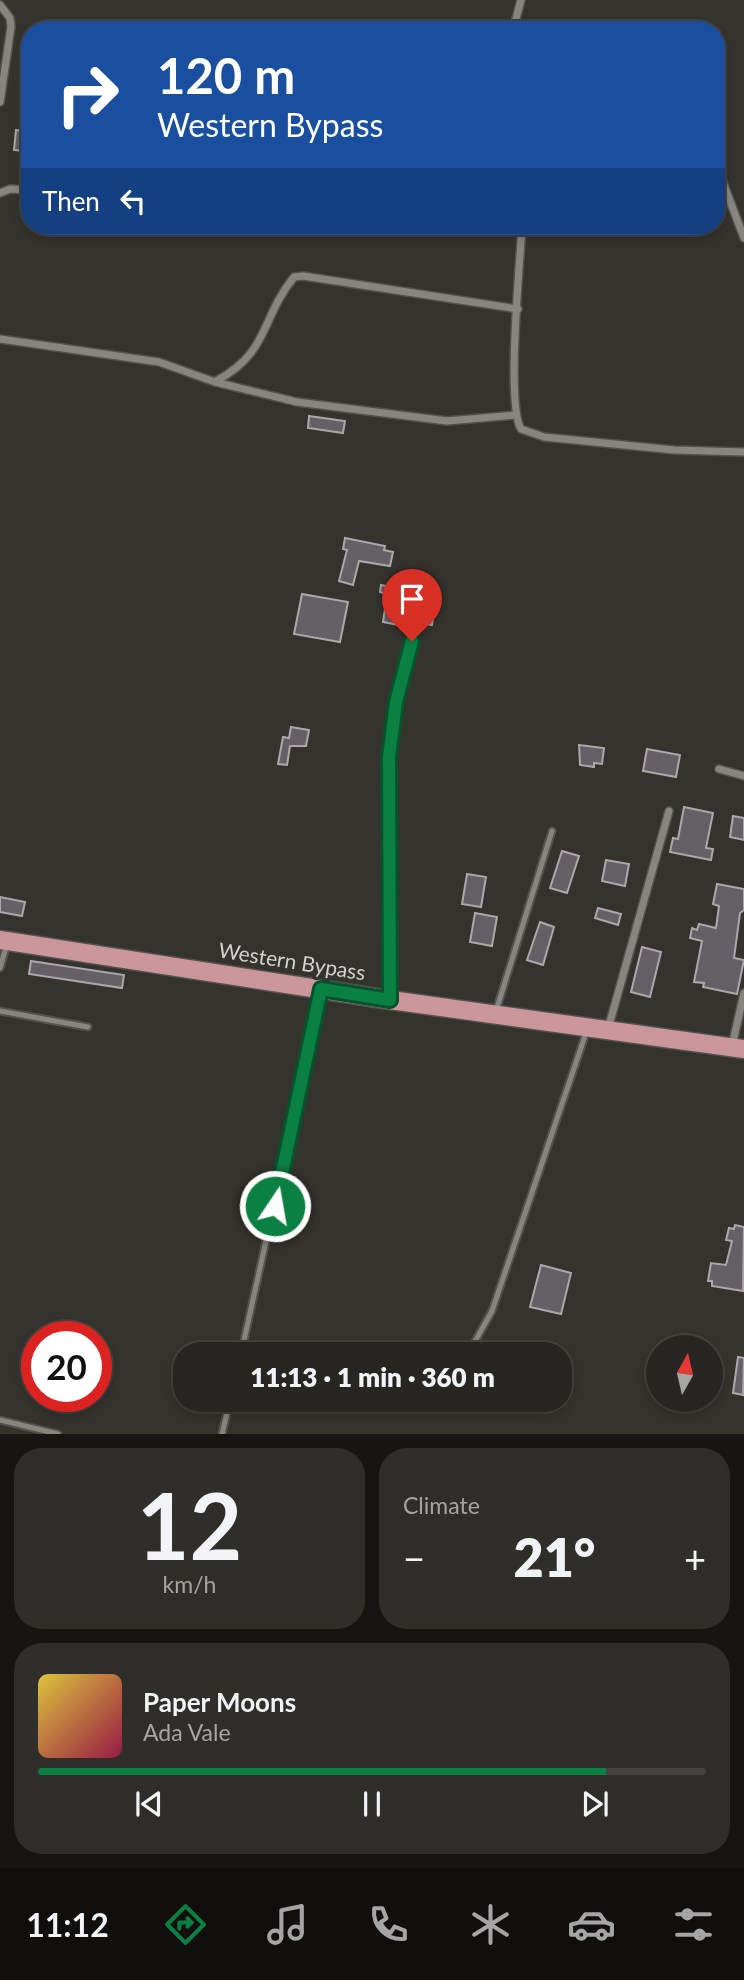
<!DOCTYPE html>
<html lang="en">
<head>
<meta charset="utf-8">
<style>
  body { margin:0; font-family:Lato,sans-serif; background:#302e2a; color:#f1f3f6; height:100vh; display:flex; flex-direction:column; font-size:26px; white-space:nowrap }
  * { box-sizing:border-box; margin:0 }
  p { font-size:23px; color:#a5a5a5 }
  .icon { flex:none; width:38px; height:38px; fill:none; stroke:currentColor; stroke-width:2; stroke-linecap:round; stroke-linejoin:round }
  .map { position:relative; height:1434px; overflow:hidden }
  .details { display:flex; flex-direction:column; gap:14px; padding:14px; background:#161513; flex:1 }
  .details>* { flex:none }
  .hud { position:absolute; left:21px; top:21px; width:704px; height:214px; border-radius:28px; box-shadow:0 4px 10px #0003,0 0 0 2px #444340; background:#1a4fa0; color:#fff; overflow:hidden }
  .needle { width:46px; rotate:8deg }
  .fabs { position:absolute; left:646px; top:1335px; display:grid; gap:14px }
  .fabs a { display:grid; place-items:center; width:77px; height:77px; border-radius:50%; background:#282622; box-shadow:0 4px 10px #0003,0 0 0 2px #444340; font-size:35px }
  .speed { position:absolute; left:21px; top:1321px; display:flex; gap:14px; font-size:35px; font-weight:700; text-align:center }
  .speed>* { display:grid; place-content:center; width:91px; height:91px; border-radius:50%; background:#282622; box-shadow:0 4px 10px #0003,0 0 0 2px #444340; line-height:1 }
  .speed .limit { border:10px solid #d22; background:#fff; color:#111 }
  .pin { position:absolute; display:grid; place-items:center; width:60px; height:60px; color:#fff; margin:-72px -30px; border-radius:50% 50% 50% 0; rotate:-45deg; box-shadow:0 0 7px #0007 }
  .pin .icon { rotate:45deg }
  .me { position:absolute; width:77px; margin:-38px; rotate:12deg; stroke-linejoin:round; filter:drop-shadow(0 0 5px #0008) }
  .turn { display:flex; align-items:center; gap:24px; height:147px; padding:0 21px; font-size:32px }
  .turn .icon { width:91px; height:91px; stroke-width:2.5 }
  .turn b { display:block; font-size:49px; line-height:60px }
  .then { display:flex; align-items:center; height:66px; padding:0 21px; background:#0003; gap:14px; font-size:26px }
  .big { font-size:52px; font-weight:800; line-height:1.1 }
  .details .card { flex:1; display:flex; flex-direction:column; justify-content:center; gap:10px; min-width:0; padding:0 24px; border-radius:28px; background:#302e2a }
  .details .dial { align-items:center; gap:0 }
  .dial b { font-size:91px; line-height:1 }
  .song { display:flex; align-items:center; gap:21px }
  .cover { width:84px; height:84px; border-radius:10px; background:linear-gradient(135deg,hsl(50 70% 55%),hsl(340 70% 35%)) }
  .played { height:7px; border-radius:4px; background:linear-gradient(90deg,#0b8043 85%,#444340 85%) }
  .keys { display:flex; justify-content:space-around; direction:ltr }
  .heat { display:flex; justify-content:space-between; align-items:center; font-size:38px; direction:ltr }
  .details .tiles { flex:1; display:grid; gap:14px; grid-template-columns:1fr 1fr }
  .card:last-child { grid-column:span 2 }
  .trip { position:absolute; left:173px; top:1342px; width:399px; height:70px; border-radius:28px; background:#282622; box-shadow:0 4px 10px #0003,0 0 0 2px #444340; font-weight:800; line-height:70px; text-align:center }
  .dock { display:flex; height:112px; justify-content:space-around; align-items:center; background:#100f0e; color:#a5a5a5 }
  .dock .icon { width:49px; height:49px }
  .dock .on { color:#0b8043 }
  .dock b { font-size:32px; color:#f1f3f6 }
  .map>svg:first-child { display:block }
  .building { fill:#656065; stroke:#aca7ab; stroke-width:2 }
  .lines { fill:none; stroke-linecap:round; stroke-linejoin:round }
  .lane-casing { stroke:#54524e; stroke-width:9 }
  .street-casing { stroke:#54524e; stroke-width:10 }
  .primary-casing { stroke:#54524e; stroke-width:21 }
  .lane { stroke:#87857f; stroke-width:5 }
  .street { stroke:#87857f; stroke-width:7 }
  .primary { stroke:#cb9699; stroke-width:18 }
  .route-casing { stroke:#07532c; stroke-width:18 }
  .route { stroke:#0b8043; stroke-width:12 }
  .labels { text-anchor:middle; stroke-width:7; stroke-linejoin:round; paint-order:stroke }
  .street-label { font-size:21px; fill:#d3d2cf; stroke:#35332e }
</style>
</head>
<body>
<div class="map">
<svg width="744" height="1434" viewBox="0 0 744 1434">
  <rect width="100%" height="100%" fill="#35332e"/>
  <g class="building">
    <path d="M16,130l14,2v20l-16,-2z"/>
    <path d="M309,416l36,5 -2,12 -35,-5z"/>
    <path d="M345,538l40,8 -1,4 9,2 -3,14 -31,-5 -6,24 -14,-4 8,-31 -4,-1z"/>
    <path d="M381,585l27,5 -1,10 -27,-8z"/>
    <path d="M302,594l46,8 -8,40 -46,-8z"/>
    <path d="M412,602l23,4 -3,19 -12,-2 -1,6 -36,-7 2,-13 24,4z"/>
    <path d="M291,727l18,3 -3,16h-16l-3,19 -9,-1 5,-27 6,1z"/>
    <path d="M579,745l25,3 -2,16 -8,-1v4l-14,-2z"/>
    <path d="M647,749l33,6 -4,22 -33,-6z"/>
    <path d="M684,807l29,6 -7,35 7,1 -2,11 -41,-8 3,-14 5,1z"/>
    <path d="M733,816l11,2v22l-14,-3z"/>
    <path d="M562,851l17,5 -12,37 -17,-5z"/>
    <path d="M606,860l23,4 -4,22 -23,-5z"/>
    <path d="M467,874l19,3 -5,30 -19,-3z"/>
    <path d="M717,884l27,5v21l-4,3 -6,45 10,2 -7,34 -34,-7 1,-4 -10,-1 8,-41 -12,-3 2,-10 5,2 2,-6 17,4 3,-22 -6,-2z"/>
    <path d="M0,897l25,5 -3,14 -22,-4z"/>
    <path d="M598,908l23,6 -3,11 -23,-7z"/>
    <path d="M475,913l22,4 -5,29 -22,-4z"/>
    <path d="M540,922l14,5 -11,38 -16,-5z"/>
    <path d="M642,947l19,5 -11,45 -19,-5z"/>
    <path d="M31,961l93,14 -2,13 -93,-14z"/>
    <path d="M249,1196l17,4 -4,19 -17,-4z"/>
    <path d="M735,1225l9,2 -1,64 -31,-5v-5h-4l3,-18 15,2 6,-24 -6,-1 3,-12 5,1z"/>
    <path d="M541,1265l30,8 -10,41 -31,-7z"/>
    <path d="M738,1357l6,1 -1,37 -10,-2z"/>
  </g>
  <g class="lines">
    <defs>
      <g id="lane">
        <path d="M0,968l7,-24"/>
        <path d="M0,1011l88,16"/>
        <path d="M496,1011l56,-180"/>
        <path d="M241,1354l80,-362"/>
        <path d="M468,1354l24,-43 95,-281"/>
        <path d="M0,1420l58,14"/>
        <path d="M222,1434l8,-34"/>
      </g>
      <g id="street">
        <path d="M0,5l10,13 1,9 -11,75"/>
        <path d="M513,30l8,-30"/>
        <path d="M716,164l28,74"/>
        <path d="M0,193l10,-4 20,1"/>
        <path d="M522,226c-2,37 -16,178 -1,203l23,8 130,13 70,2"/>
        <path d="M0,339l159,23 56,20 82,20 150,19 69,-6"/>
        <path d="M216,381c54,-29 44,-62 78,-104l9,-1 215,33"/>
        <path d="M719,769l25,7"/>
        <path d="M390,999l-1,-242 6,-55 17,-61"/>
        <path d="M608,1029l61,-218"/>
        <path d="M732,1046l12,-53"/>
      </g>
      <path id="primary" d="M0,940l390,60 354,49"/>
    </defs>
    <use href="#lane" class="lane-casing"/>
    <use href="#street" class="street-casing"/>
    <use href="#primary" class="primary-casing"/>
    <use href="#lane" class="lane"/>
    <use href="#street" class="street"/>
    <use href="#primary" class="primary"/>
  </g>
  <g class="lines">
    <defs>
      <path id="route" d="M275,1206l46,-217 69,11 -1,-243 7,-55 16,-61"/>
    </defs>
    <use href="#route" class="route-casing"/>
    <use href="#route" class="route"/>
  </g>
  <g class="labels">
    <g class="street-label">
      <text transform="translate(292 962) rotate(9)" y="7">Western Bypass</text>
    </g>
  </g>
</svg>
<div class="fabs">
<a><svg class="needle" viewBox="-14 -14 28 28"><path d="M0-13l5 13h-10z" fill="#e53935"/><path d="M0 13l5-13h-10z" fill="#a5a5a5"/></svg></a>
</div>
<div class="speed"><div class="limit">20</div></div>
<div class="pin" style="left:412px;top:641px;background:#d93025"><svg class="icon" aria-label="arrive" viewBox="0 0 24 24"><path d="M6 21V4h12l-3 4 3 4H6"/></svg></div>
<svg class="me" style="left:275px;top:1206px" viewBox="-20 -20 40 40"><circle r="17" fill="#0b8043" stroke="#fff" stroke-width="3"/><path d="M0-11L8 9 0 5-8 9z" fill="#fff"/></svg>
<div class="trip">11:13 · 1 min · 360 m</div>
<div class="hud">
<div class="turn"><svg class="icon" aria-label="right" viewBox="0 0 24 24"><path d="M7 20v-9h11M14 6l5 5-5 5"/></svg><div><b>120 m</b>Western Bypass</div></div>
<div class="then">Then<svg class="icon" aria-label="left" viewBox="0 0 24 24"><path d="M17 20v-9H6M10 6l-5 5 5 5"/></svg></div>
</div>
</div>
<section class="details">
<div class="tiles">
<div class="card dial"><b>12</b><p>km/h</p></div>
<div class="card"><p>Climate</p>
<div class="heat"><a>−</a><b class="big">21°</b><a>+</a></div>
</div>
<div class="card">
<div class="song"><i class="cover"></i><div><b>Paper Moons</b><p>Ada Vale</p></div></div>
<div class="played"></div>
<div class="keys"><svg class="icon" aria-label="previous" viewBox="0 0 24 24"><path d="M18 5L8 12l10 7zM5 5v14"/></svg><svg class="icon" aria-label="pause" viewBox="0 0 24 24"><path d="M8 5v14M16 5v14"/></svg><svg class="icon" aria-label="next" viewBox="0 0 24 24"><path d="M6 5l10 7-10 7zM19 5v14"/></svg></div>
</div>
</div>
</section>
<nav class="dock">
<b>11:12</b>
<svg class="icon on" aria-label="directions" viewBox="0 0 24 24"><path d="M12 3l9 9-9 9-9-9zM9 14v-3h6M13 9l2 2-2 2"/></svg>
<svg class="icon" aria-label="music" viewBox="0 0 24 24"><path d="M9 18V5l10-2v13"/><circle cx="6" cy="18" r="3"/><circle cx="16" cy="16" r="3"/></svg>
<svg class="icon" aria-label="phone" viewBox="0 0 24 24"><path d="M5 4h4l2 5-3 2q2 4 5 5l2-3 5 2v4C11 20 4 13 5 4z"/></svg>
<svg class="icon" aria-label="climate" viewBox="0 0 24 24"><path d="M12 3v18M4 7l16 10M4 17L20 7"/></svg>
<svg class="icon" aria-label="car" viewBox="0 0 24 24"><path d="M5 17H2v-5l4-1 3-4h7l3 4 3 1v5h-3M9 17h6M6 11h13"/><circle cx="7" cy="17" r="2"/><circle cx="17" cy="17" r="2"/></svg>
<svg class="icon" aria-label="filters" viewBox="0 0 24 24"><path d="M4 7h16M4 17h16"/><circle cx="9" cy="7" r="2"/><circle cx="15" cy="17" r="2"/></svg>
</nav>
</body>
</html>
